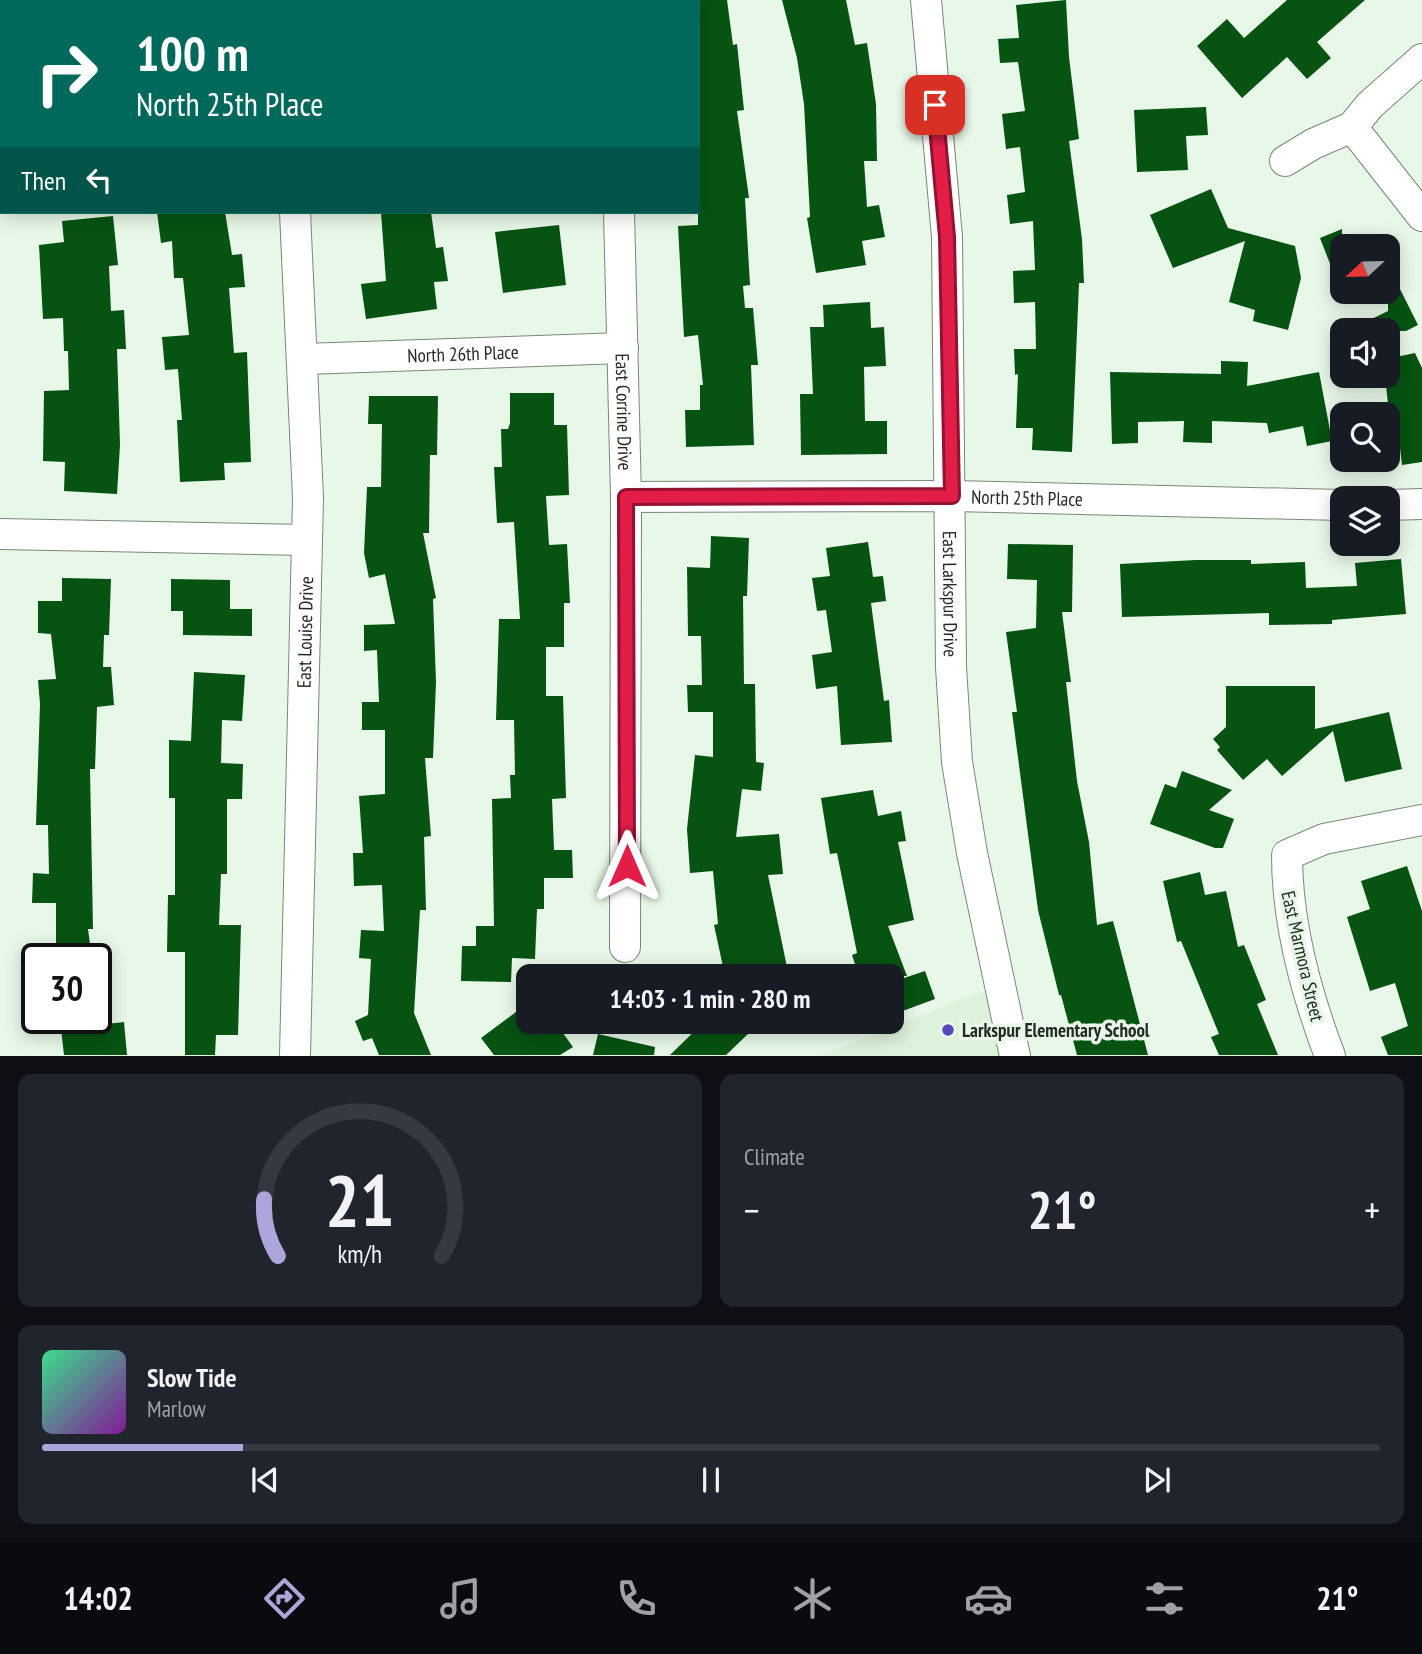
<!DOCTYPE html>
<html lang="en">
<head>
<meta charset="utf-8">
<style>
  body { margin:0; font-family:"PT Sans Narrow",sans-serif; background:#20242c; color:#f1f3f6; height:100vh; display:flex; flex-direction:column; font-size:26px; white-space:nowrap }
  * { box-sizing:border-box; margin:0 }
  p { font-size:23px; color:#9ea1a6 }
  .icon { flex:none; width:38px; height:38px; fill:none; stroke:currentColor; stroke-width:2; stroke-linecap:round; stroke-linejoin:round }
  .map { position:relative; height:1056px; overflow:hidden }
  .sheet { display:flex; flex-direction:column; gap:18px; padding:18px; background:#0d0f14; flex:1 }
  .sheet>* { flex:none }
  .guide { position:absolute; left:0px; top:0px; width:700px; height:214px; box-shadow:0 4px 18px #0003; background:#00695c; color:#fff; overflow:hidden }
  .needle { width:46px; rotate:248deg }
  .fabs { position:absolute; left:1330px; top:234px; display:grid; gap:14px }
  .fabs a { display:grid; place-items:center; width:70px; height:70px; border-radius:14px; background:#171b24; box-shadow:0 4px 18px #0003; font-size:35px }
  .speed { position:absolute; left:21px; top:943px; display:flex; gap:14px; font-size:35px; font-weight:700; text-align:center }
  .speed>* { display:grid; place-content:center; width:91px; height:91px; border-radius:50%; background:#171b24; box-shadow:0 4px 18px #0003; line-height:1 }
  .speed .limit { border:4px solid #111; border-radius:10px; background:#fff; color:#111 }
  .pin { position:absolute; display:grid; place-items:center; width:60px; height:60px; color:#fff; margin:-30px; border-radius:14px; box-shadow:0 4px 10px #0006 }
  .me { position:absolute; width:77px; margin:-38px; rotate:0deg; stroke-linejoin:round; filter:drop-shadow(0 0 5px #0008) }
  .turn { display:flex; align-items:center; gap:24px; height:147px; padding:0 21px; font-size:32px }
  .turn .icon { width:91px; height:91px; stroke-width:2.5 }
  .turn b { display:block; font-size:49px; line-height:60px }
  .then { display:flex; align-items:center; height:66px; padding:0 21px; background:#0003; gap:14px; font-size:26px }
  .big { font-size:52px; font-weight:700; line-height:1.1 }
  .sheet .card { flex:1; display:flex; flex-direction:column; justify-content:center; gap:10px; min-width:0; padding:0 24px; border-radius:14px; background:#20242c }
  .sheet .dial { align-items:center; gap:0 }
  .dial svg { height:182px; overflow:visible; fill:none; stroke:#363941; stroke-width:7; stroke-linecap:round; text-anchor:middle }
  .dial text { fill:#f1f3f6; stroke:none }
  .song { display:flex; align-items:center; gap:21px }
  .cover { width:84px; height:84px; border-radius:10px; background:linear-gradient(135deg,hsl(150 70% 55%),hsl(290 70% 35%)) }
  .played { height:7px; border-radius:4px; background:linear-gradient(90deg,#aca6dd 15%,#363941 15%) }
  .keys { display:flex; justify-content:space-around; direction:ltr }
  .heat { display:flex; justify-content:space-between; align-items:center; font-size:38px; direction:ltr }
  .sheet .tiles { flex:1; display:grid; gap:18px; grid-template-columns:1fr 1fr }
  .card:last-child { grid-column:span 2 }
  .trip { position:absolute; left:516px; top:964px; width:388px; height:70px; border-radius:14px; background:#171b24; box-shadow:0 4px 18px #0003; font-weight:700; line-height:70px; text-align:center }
  .dock { display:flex; height:112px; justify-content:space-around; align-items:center; background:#090b0e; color:#9ea1a6 }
  .dock .icon { width:49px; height:49px }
  .dock .on { color:#aca6dd }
  .dock b { font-size:32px; color:#f1f3f6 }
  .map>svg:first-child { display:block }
  .built { fill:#dcf2db }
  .building { fill:#065312 }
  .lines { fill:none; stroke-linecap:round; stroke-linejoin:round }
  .minor-casing { stroke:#798778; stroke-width:32 }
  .minor { stroke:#fff; stroke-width:30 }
  .route-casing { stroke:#92132f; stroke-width:18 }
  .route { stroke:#e11d48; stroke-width:12 }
  .poi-dot { fill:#5747bf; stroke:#e8f8e8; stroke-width:2.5 }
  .labels { text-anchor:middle; stroke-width:7; stroke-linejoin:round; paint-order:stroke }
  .street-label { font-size:19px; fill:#242a24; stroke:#e8f8e8 }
  .poi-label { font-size:19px; font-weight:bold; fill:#242a24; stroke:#e8f8e8; text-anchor:start }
</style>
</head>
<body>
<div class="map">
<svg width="1422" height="1056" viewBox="0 0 1422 1056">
  <rect width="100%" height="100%" fill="#e8f8e8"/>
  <path class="built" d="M1000,987l15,69h-194l142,-58z"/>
  <g class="building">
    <path d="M698,0h29l6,45 4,-1 7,66 -7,1 12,87h-4l5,87 -7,1 2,22h8l5,57h-7l3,80 -68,2 -1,-37h15v-25h3l-5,-50 -14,2 -6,-111 20,-1z"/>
    <path d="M782,0h64l9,45 12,-2 9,61 1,57h-13l3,46 12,-2 6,32 -23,4 4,24 -50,8 -9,-55 3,-1 -6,-113 -7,-46z"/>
    <path d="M1066,0l3,57 10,82 -10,2 13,98 2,44h-5l-7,169 -40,-2 1,-22h-17l2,-54 -3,1 -1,-26h22l-1,-47 -21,1 -1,-32 22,-1 -2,-49 -23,3 -3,-29 18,-3 -5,-45 -14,2 -4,-35 23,-3 -7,-49 -18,1 -2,-24 21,-1 -3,-33z"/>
    <path d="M1287,0h78l-48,42 14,16 -24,21 -20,-22 -45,41 -45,-52 30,-27 17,19z"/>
    <path d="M1206,107l2,28 -22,1 2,34 -51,2 -3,-62z"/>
    <path d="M1211,189l17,39 67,18 6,32 -13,52 -35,-9 2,-11 -26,-8 16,-61 -72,27 -23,-53z"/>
    <path d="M157,212h68l7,43 10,-1 3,33 -16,1 5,65 13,-1 4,110 -27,1 1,17 -45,2 -3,-62h5l-4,-51 -13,1 -3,-33 27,-2 -6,-57h-9l-2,-37 -11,2z"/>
    <path d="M381,212h50l5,36 7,-1 5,34 -14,1 3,27 -71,10 -5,-35 25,-3z"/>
    <path d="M113,216l5,49 -9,1 2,45 13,-1 2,39h-9l3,96 -3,49 -53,-3 1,-29 -22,-1 1,-70 25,-1 -1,-39h-4l-1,-33 -20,1 -4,-74 25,-3 -2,-21z"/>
    <path d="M559,225l7,60 -63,8 -8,-61z"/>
    <path d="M1342,229v63h-1l-21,-54z"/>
    <path d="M1388,265l30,60 -12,6h-59l41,-20z"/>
    <path d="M870,302l1,26 13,-1 2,39 -22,1 1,54h22v33l-86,1 -1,-61h13l-3,-67h14l-1,-22z"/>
    <path d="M1415,353l7,15v94l-20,3 -5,-42h-7l-5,-47 3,-8h7l1,-11z"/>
    <path d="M1221,361l27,1 -1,24 72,-14 13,69 -25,5 -4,-20 -34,7 -2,-10 -55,-2v22l-29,-1 1,-21 -46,1v21l-26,1 -2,-72 111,2z"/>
    <path d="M510,393h44v32h13l2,70 -23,1 3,49 18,-1 3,59h-6v44h-18v49h17l3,102 -14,1 2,51h18l1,28h-29v31h-7l-2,50 -23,-1 -1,24 -50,-1 1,-35h14v-20h18l-2,-127 19,-1 -1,-23h5l-1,-55h-18l3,-101h21l-6,-97 -17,1 -3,-56h8l-1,-38h7l2,-6z"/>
    <path d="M369,396h69l-1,59h-7l-1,78h-6l13,65 -3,1 3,83 -3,76h-8l6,78 -7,1 2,73h-6l-6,103 17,42h-52l-7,-17 -9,3 -8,-20 13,-6 3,-56 -12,-1 2,-28 23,1 -2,-46 -28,1 -1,-33h10l-4,-57 26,-2v-64h-23v-28h17l-2,-52 -13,1v-26l31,-1 -10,-50 -16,4 -5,-25 3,-66h14l1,-63h-14z"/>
    <path d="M711,536l38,2 -2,58h-4l1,88h11l1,78 8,1 -3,28 -19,-2 -6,48 43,-3 4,40 -15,1 20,97 -24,4h-39l-11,-51 4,-1 -5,-53 -23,2 -3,-44 8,-74 18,2v-45h-25l-1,-27h15l-1,-49h-13l-1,-69 23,1z"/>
    <path d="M868,542l5,35 10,-1 3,25 -15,2 13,98 5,-1 3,42 -51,3 -4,-59 -21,3 -4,-34 20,-3 -6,-42 -9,1 -5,-33 18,-2 -4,-28z"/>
    <path d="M1008,544l65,1 -1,67h-10l9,70h-5l11,99 12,61 8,83 16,-4 35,134h-71l-16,-60h-2l-21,-85 -26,-198h5l-11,-80 30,-4 1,-48 -30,-1z"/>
    <path d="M1401,559l5,55 -74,6v4l-63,1v-12l-147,4 -2,-53 76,-4h55v4l54,-2 1,26 51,-2 -2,-23z"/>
    <path d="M62,578l49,1 -2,56h-5l-1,32h8l3,38 -17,2 -2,62h-5l3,160h-5l4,30h-36v-56h-24l1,-30 16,1 -1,-49h-12l4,-121 -2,-24 18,-1 -5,-45 -13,-1v-32h24z"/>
    <path d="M171,579l59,1v29h22v27l-69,-1v-24h-12z"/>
    <path d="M194,672l51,3 -3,46 -20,-1 -1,43 22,1 -1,35h-15v75h-6l-2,51h22l-3,110h-22l-1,20h-30v-103h-18l1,-57h7v-97h-6v-58l22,1z"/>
    <path d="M1226,686h89v43l74,-17 13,57 -57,13 -12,-51 -51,45 -15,-17 -24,21 -26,-30 3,-3 -7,-8 13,-12z"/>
    <path d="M1182,771l50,19 -23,20 25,9 -11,29h-8l-65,-24 15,-40 11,4z"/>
    <path d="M873,790l5,26 23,-5 5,30 -8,1 16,78 -26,6 19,50h-48l-7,-21 5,-2 -20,-100 -7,1 -9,-56z"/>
    <path d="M1407,866l15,45v144h-34l-7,-18 27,-11 -13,-43 -25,8 -23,-74 23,-8 -9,-28z"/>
    <path d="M1200,872l5,23 21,-4 12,56 6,-2 22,55 -9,4 21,51h-59l-8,-18 8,-3 -38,-93 -4,1 -14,-61z"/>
    <path d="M925,971l10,28 -43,16v-33z"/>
    <path d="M528,1003v19h27l18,25 -13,8h-66l-13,-17z"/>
    <path d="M124,1022l3,33h-63l-3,-26z"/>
    <path d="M704,1022h34l11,11 -23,22h-56z"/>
    <path d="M598,1034l57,13 -1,8h-61z"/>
  </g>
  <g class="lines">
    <defs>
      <g id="minor">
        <path d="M277,0v2"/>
        <path d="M599,0l1,2"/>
        <path id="s1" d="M926,0l21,237 4,430 6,95 15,91 43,203"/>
        <path d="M1352,127l70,89"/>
        <path d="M1285,161l28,-17 39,-17 18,-22 52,-46"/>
        <path id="s2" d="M619,212l7,285 -1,450"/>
        <path id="s3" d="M304,359l319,-11"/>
        <path id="s4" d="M626,497l326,-1 390,9"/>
        <path d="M1388,505l34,-1"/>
        <path d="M0,534l307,6"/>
        <path id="s5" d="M295,1056l13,-558 -13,-286"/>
        <path d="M1330,1056c-24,-63 -43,-134 -43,-201l37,-16 98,-19"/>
      </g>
    </defs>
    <use href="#minor" class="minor-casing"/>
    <use href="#minor" class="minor"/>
  </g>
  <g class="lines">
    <defs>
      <path id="route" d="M627,866l-1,-369 326,-1 -5,-259 -12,-132"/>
    </defs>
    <use href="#route" class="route-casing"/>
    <use href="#route" class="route"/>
  </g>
  <circle class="poi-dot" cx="948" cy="1030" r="7"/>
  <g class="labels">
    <g class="street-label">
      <text dy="7" stroke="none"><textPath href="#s3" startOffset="159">North 26th Place</textPath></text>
      <text dy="7" stroke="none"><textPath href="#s2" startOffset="200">East Corrine Drive</textPath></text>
      <text dy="7" stroke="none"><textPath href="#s4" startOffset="401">North 25th Place</textPath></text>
      <text dy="7" stroke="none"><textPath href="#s1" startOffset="595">East Larkspur Drive</textPath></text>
      <text dy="7" stroke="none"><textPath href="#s5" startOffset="424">East Louise Drive</textPath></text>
      <text transform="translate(1303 956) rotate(77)" y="7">East Marmora Street</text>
    </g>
    <g class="poi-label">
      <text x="962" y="1037">Larkspur Elementary School</text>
    </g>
  </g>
</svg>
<div class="fabs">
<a><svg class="needle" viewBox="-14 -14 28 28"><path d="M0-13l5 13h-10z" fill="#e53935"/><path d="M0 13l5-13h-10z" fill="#9ea1a6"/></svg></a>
<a><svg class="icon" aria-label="sound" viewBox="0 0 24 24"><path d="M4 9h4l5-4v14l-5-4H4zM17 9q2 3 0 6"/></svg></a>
<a><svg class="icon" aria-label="search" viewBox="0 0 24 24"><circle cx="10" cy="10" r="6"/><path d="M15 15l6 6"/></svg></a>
<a><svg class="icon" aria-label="layers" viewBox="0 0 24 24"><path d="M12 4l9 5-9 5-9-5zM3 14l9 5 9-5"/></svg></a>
</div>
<div class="speed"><div class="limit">30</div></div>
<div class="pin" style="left:935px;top:105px;background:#d93025"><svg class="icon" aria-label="arrive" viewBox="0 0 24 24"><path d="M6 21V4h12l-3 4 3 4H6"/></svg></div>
<svg class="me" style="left:627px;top:866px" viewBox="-20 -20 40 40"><path d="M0-17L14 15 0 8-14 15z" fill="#e11d48" stroke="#fff" stroke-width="4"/></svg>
<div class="trip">14:03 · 1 min · 280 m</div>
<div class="guide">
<div class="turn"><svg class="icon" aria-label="right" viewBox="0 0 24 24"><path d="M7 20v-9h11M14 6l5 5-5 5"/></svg><div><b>100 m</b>North 25th Place</div></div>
<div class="then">Then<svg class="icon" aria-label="left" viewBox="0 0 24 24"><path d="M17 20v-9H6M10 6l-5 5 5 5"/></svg></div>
</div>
</div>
<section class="sheet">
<div class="tiles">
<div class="card dial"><svg viewBox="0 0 100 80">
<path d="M14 69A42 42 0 1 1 86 69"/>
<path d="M14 69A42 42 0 0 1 8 44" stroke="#aca6dd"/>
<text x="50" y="56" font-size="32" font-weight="700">21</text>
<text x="50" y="72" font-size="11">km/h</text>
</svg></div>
<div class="card"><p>Climate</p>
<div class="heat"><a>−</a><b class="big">21°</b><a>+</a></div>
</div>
<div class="card">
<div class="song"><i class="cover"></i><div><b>Slow Tide</b><p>Marlow</p></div></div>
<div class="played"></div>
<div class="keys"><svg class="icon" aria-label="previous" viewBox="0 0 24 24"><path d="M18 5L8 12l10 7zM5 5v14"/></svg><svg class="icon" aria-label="pause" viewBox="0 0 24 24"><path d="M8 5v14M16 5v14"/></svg><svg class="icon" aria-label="next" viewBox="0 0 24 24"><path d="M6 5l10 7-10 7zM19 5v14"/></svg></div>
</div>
</div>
</section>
<nav class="dock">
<b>14:02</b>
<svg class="icon on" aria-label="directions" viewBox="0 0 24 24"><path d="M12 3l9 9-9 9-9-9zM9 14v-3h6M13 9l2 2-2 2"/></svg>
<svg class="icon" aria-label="music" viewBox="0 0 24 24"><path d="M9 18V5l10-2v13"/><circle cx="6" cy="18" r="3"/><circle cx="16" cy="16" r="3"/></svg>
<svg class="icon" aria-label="phone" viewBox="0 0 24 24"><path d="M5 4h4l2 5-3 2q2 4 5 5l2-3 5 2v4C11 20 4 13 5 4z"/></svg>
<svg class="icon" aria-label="climate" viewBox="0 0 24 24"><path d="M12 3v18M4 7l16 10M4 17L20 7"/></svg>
<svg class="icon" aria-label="car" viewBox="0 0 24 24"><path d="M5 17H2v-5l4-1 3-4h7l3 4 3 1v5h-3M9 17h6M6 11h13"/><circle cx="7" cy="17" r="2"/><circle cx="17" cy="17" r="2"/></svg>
<svg class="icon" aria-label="filters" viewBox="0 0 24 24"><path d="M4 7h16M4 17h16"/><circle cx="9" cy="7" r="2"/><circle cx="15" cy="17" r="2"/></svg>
<b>21°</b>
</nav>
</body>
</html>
